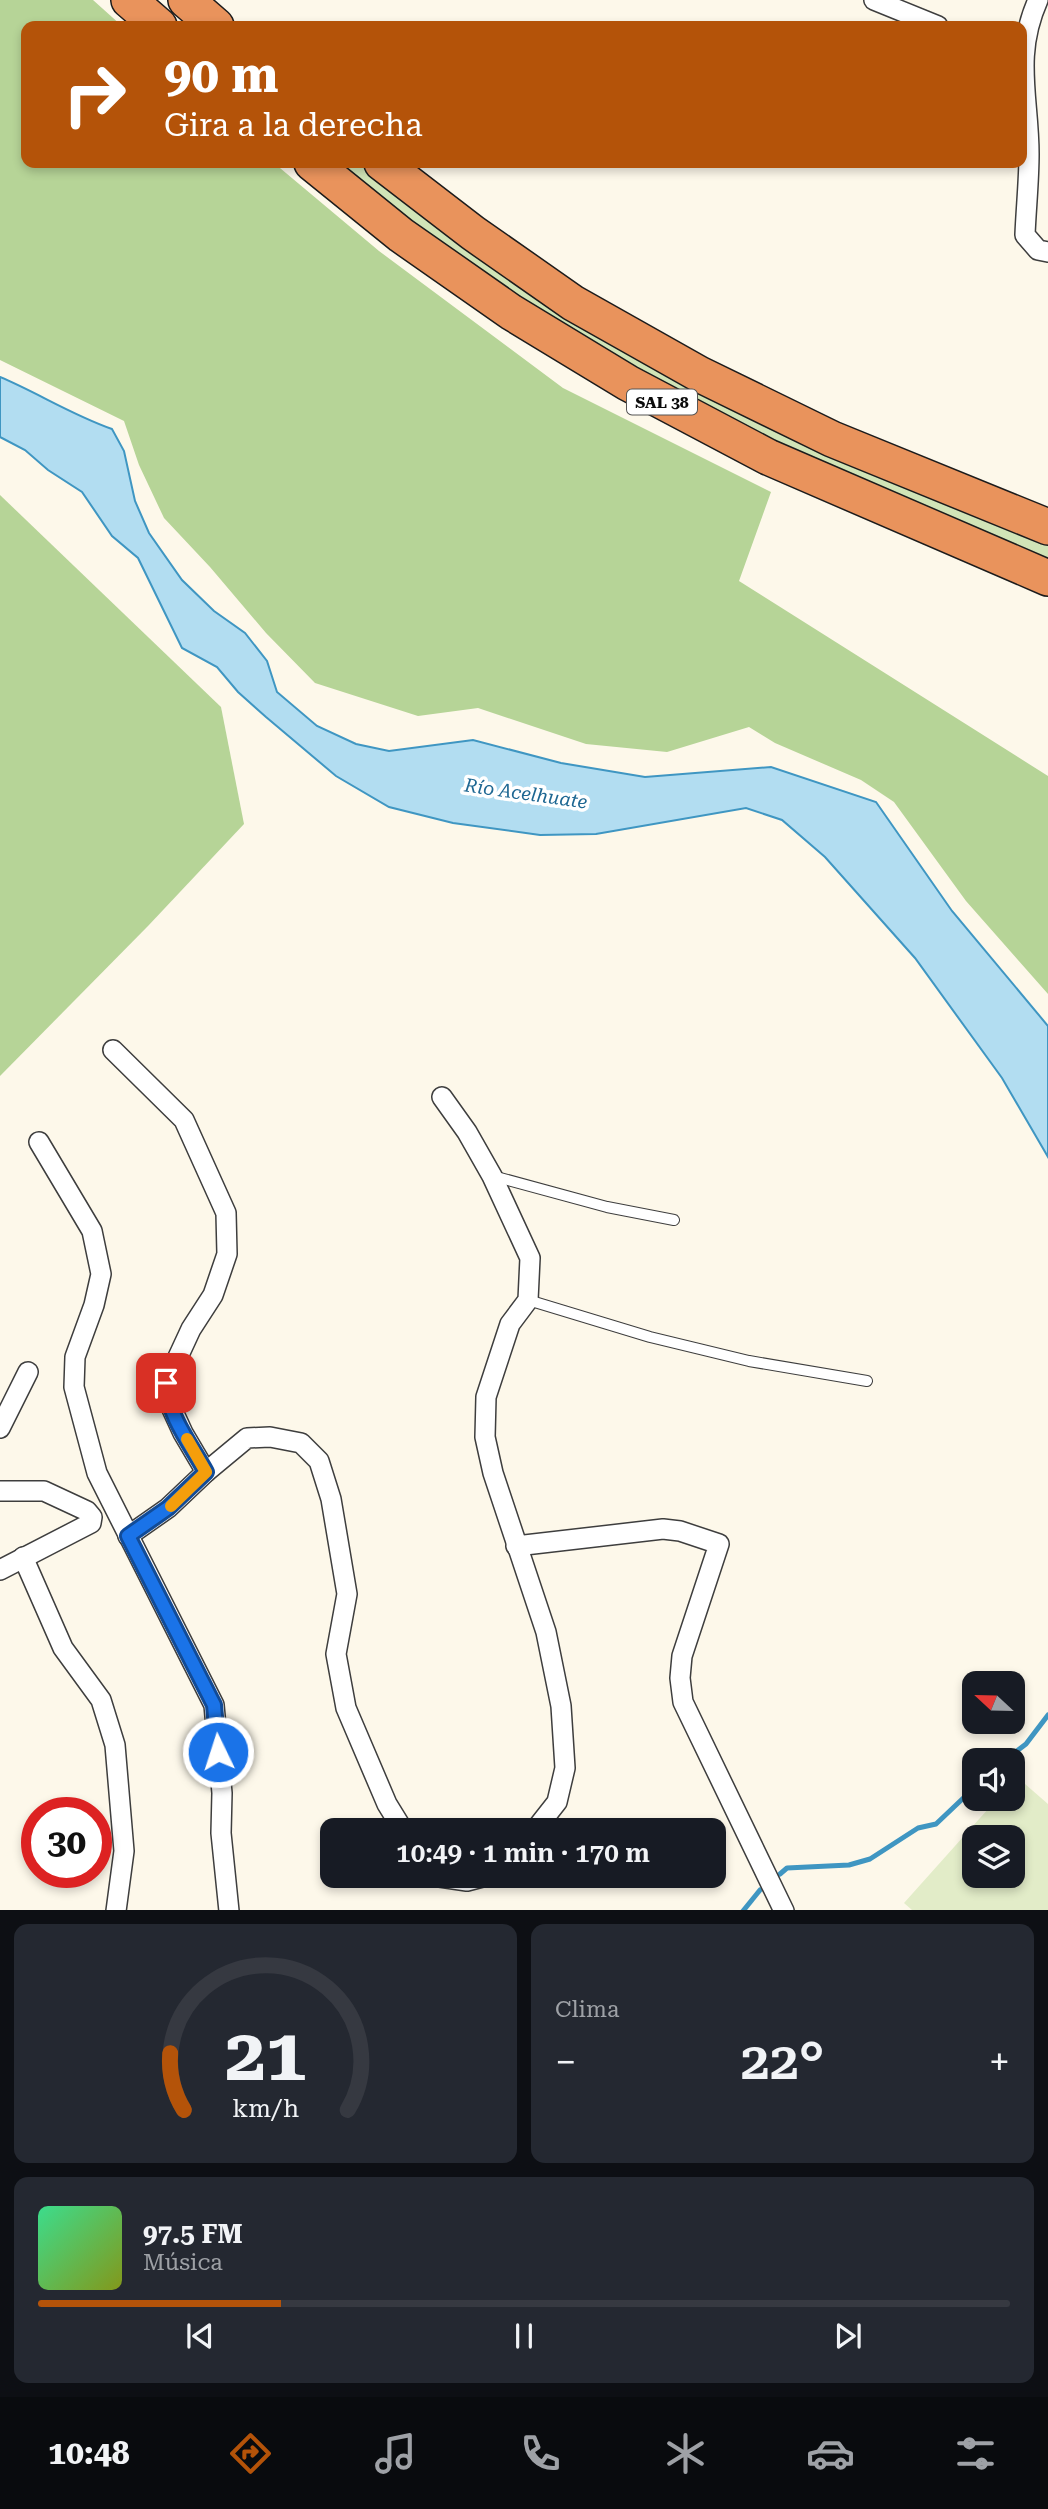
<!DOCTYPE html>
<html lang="es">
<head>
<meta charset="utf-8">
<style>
  body { margin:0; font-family:"Roboto Serif",serif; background:#242831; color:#f1f3f6; height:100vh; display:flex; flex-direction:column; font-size:26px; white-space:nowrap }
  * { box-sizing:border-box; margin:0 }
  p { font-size:23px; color:#9ea1a6 }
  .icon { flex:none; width:38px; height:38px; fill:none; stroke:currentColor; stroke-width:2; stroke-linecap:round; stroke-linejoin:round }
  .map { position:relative; height:1910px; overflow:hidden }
  .sheet { display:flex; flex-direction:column; gap:14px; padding:14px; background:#0d0f14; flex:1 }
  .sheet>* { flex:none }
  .guide { position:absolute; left:21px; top:21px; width:1006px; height:147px; border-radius:14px; box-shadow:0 4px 10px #0003; background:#b45309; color:#fff; overflow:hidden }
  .needle { width:46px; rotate:292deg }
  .tools { position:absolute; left:962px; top:1671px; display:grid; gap:14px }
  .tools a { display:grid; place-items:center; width:63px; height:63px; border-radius:14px; background:#171b24; box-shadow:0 4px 10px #0003; font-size:35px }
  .speed { position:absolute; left:21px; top:1797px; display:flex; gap:14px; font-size:35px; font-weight:700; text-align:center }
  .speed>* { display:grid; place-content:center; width:91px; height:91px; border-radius:50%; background:#171b24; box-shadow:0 4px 10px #0003; line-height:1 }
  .speed .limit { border:10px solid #d22; background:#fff; color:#111 }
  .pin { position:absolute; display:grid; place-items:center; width:60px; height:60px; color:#fff; margin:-30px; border-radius:14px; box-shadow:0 4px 10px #0006 }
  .me { position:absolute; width:77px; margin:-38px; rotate:356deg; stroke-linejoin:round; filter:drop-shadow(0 0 5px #0008) }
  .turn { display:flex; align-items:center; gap:24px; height:147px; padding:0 28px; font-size:32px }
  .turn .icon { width:91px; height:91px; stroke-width:2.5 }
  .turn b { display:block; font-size:49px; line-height:60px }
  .big { font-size:52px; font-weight:600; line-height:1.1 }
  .sheet .tile { flex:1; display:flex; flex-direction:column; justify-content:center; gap:10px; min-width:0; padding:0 24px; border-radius:14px; background:#242831 }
  .sheet .dial { align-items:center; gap:0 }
  .dial svg { height:182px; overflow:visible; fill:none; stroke:#363941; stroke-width:7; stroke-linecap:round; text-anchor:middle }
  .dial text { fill:#f1f3f6; stroke:none }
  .song { display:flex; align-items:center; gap:21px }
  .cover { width:84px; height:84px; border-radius:10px; background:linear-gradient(135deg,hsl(150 70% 55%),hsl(70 70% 35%)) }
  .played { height:7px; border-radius:4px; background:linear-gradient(90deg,#b45309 25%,#363941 25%) }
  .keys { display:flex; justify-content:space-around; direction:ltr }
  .heat { display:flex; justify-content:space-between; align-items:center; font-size:38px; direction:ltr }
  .sheet .tiles { flex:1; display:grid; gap:14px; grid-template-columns:1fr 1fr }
  .tile:last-child { grid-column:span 2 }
  .trip { position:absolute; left:320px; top:1818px; width:406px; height:70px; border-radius:14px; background:#171b24; box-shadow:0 4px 10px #0003; font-weight:600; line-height:70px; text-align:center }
  .menu { display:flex; height:112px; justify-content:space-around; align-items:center; background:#090b0e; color:#9ea1a6 }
  .menu .icon { width:49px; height:49px }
  .menu .active { color:#b45309 }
  .menu b { font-size:32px; color:#f1f3f6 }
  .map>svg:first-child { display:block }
  .green { fill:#d1e4b7 }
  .forest { fill:#b6d497 }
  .pitch { fill:#e2ecc8; fill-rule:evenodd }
  .water { fill:#b2ddf1; stroke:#3f96c2; stroke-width:2 }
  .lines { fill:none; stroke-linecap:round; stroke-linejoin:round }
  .stream { stroke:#3f96c2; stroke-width:5 }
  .lane-casing { stroke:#3e3e3e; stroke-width:12 }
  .street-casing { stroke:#3e3e3e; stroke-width:22 }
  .highway-casing { stroke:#1c1c1c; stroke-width:38 }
  .lane { stroke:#fff; stroke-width:10 }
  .street { stroke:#fff; stroke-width:19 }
  .highway { stroke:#e9935c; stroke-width:35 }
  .route-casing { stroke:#114b97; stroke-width:18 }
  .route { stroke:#1a73e8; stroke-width:12 }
  .slow { stroke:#f59e0b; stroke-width:12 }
  .labels { text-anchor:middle; stroke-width:7; stroke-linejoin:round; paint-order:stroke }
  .shield { fill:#fff; stroke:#545454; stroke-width:2 }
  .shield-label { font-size:16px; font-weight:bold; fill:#0b0b0b }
  .water-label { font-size:19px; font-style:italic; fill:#1e6792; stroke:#fff }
</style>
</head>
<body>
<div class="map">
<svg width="1048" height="1911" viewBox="0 0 1048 1911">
  <rect width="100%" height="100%" fill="#fdf8ea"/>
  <path class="green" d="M336,163h32l89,70 591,306v26l-358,-162 -209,-127z"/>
  <g class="forest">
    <path d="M0,0h93l29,26h-96v137h248l105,88 184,137 208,104 -32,89 309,195v218l-82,-93 -72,-99 -33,-22 -86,-37 -26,-16 -82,25 -81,-8 -108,-36 -60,8 -103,-33 -49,-50 -56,-66 -46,-49 -25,-53 -15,-44 -124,-61z"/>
    <path d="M0,495l221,212 23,117 -96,102 -148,150z"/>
  </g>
  <path class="pitch" d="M1017,1777l31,27v106h-136l-8,-7 93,-104h16v-18zM975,1838h38v38h-38z"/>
  <path class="water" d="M0,377c38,16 72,38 112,52l12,22 11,50 14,32 33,47 32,31 31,22 22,28 10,31 40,34 39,18 33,7 84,-11 88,23 84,14 126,-10 105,35 76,109 96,115v131l-46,-79 -87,-120 -90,-101 -43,-37 -36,-12 -150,26 -56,1 -87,-12 -64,-16 -53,-31 -70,-59 -28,-25 -21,-25 -35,-19 -44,-90 -26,-22 -30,-44 -34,-22 -23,-20 -25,-13z"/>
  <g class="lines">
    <g class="stream">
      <path d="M1005,1760l21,-16 22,-29"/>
      <path d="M780,1874l7,-6 62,-3 21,-6 48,-31 18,-4 39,-37"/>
      <path d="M743,1911l17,-21"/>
    </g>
    <defs>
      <g id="lane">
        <path d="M493,1176l114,31 67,13"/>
        <path d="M528,1300l122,37 99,24 118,20"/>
      </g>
      <g id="street">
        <path d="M874,0l64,26"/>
        <path d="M1038,0c-25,56 -9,98 -9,154 0,27 -3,55 -4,81l13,15 10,2"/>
        <path d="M113,1050l71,70 42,93 1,41 -14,41 -22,34 -25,54v13l17,37 23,39"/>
        <path d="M442,1097l25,35 25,44 38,82 -2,42 -18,24 -24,73 -1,40 8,36 53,159 15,74 4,62 -8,34 -22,28"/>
        <path d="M39,1142l53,89 9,43 -7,31 -19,52 -1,30 23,86 117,232 8,88 -1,40 8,78"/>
        <path d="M0,1428l28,-56"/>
        <path d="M0,1491h44l43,20 5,6 -1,6 -91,47"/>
        <path d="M128,1536l40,-28 38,-36 41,-34 23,-1 31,6 18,18 12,38 16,95 -11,60 10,54 41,96 16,26"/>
        <path d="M516,1546l147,-17 17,2 39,13 -37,112 -2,22 3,24 101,209"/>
        <path d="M23,1557l40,91 38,52 14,45 9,106 -8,60"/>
        <path d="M433,1876l34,5 19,-5"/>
      </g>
      <g id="highway">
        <path d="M129,0l30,26"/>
        <path d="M186,0l30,26"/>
        <path d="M312,163l89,72 110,77 117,71 140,74 280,121"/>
        <path d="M382,163l91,70 100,70 126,71 133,65 216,88"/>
      </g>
    </defs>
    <use href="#lane" class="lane-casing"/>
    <use href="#street" class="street-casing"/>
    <use href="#highway" class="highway-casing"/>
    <use href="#lane" class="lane"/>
    <use href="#street" class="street"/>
    <use href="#highway" class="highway"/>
  </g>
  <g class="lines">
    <defs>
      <path id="route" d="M166,1383c1,31 25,62 40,89l-38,36 -40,28 86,169 4,47"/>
    </defs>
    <use href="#route" class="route-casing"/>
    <use href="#route" class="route"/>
    <path class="slow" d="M171,1506l35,-34 -19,-33"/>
  </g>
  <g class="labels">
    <rect class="shield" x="627" y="389.5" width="70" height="25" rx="5"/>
    <g class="shield-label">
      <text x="662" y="408">SAL 38</text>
    </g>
    <g class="water-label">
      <text transform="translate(526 793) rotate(8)" y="7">Río Acelhuate</text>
    </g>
  </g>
</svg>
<div class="tools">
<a><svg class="needle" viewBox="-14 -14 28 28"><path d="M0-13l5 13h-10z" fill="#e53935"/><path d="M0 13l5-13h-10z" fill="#9ea1a6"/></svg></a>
<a><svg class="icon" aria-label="sound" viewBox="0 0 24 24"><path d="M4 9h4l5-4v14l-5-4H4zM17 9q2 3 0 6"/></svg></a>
<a><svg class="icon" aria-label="layers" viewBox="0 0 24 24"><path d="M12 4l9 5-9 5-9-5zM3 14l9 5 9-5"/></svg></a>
</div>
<div class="speed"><div class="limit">30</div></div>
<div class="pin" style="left:166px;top:1383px;background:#d93025"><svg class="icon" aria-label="arrive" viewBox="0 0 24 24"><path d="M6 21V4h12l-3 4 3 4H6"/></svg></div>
<svg class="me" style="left:218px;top:1752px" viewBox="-20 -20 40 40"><circle r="17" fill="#1a73e8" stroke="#fff" stroke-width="3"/><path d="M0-11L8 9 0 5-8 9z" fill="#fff"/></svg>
<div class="trip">10:49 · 1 min · 170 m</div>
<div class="guide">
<div class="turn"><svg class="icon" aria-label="right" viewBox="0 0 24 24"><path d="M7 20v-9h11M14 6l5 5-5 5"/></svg><div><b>90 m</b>Gira a la derecha</div></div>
</div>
</div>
<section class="sheet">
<div class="tiles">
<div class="tile dial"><svg viewBox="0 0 100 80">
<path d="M14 69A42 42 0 1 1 86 69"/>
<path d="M14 69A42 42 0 0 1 8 44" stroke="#b45309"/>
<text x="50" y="56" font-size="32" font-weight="700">21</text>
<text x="50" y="72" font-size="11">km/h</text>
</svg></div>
<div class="tile"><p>Clima</p>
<div class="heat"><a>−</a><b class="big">22°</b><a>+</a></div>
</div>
<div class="tile">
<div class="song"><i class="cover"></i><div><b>97.5 FM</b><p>Música</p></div></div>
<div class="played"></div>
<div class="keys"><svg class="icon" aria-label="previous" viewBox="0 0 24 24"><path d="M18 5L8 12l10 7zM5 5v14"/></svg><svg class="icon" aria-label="pause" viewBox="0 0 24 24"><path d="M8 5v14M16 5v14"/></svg><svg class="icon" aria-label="next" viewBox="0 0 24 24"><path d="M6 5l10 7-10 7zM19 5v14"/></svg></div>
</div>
</div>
</section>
<nav class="menu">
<b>10:48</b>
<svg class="icon active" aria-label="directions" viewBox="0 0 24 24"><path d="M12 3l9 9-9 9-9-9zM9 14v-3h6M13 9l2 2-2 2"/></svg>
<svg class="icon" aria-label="music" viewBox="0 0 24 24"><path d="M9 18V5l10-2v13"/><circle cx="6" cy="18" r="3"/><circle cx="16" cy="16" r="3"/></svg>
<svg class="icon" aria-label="phone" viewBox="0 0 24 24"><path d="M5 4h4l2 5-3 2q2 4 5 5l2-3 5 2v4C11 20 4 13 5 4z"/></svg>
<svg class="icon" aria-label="climate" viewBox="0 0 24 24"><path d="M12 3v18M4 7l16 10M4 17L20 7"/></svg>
<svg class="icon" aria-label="car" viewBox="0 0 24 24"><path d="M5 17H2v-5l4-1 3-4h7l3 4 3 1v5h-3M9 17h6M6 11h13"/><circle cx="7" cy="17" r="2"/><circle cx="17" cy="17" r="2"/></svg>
<svg class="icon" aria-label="filters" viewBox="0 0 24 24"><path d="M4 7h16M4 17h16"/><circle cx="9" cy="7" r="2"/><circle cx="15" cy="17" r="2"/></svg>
</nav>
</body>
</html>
